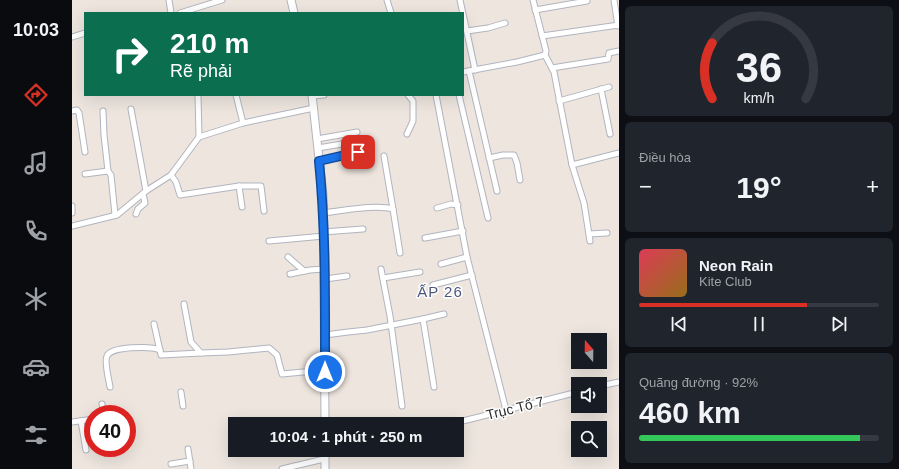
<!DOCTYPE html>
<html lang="vi">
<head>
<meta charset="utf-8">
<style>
  body { margin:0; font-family:Helvetica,sans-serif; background:#20242c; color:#f1f3f6; height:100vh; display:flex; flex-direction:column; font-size:15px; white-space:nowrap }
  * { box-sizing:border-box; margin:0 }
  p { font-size:13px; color:#9ea1a6 }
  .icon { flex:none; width:22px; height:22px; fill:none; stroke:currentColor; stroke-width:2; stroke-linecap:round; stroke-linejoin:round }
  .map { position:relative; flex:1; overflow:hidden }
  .side { display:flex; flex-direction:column; gap:6px; padding:6px; background:#0d0f14; width:280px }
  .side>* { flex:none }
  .hud { position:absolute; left:12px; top:12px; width:380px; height:84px; border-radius:0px; box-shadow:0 4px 16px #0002; background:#0b6e4f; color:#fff; overflow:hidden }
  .needle { width:26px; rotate:340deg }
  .controls { position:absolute; left:499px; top:333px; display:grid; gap:8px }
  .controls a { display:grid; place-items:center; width:36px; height:36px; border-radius:0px; background:#171b24; box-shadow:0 4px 16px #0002; font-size:20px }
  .speed { position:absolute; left:12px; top:405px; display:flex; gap:8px; font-size:20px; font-weight:700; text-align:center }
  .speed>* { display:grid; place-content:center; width:52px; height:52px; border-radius:50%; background:#171b24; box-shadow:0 4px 16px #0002; line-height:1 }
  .speed .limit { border:6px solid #d22; background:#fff; color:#111 }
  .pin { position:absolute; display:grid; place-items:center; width:34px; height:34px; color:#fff; margin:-17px; border-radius:8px; box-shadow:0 2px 6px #0006 }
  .me { position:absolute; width:44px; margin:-22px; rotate:0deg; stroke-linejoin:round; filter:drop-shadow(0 0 3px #0008) }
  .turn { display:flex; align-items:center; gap:14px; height:84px; padding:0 20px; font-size:18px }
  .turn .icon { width:52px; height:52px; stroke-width:2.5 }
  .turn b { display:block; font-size:28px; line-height:34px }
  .big { font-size:30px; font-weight:700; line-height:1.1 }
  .side .card { flex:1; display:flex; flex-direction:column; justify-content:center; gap:6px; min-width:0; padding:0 14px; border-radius:6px; background:#20242c }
  .side .dial { align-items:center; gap:0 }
  .dial svg { height:104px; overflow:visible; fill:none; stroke:#363941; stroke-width:7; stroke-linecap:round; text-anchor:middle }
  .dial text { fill:#f1f3f6; stroke:none }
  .song { display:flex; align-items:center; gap:12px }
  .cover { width:48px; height:48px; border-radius:6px; background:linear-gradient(135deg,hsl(350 70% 55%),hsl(40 70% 35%)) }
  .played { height:4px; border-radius:2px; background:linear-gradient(90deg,#d93025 70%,#363941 70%) }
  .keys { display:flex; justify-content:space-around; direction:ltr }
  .heat { display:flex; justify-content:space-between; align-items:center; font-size:22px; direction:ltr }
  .charge { height:6px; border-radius:3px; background:linear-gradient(90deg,#34c759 92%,#363941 0) }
  .trip { position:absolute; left:156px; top:417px; width:236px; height:40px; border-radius:0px; background:#171b24; box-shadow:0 4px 16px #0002; font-weight:700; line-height:40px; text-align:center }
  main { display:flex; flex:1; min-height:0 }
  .tabs { display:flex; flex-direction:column; width:72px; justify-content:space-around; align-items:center; background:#090b0e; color:#9ea1a6 }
  .tabs .icon { width:28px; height:28px }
  .tabs .active { color:#d93025 }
  .tabs b { font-size:18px; color:#f1f3f6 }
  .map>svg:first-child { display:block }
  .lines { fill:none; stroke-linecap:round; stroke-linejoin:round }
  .minor-casing { stroke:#b1b5bf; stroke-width:7 }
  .tertiary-casing { stroke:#b1b5bf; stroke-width:9 }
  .minor { stroke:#fff; stroke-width:5 }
  .tertiary { stroke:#fff; stroke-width:7 }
  .route-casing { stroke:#114b97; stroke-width:10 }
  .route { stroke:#1a73e8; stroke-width:7 }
  .labels { text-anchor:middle; stroke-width:3; stroke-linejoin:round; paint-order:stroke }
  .street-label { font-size:14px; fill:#2b2b2b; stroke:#fff }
  .neighbourhood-label { font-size:15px; letter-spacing:1px; fill:#4b587d; stroke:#fff }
</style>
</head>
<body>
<main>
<nav class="tabs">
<b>10:03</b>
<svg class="icon active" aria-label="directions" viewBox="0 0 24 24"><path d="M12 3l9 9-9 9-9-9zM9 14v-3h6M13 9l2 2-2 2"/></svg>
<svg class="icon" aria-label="music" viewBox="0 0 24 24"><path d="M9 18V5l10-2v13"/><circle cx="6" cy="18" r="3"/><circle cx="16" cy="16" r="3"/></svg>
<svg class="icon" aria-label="phone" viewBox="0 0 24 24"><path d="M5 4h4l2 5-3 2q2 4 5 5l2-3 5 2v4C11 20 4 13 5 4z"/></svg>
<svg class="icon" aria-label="climate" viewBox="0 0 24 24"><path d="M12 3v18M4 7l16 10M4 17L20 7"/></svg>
<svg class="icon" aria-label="car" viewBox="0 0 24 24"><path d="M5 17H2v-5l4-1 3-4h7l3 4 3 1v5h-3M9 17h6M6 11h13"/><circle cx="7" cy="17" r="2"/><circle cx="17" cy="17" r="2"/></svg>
<svg class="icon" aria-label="filters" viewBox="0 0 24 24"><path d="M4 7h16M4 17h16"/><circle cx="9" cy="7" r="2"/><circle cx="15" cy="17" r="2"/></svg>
</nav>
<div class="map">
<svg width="547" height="469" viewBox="0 0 547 469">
  <rect width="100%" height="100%" fill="#ede5de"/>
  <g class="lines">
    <defs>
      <g id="minor">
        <path d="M97,0l2,13"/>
        <path d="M315,0l4,13"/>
        <path d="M388,0l15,70"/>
        <path d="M542,0l4,26"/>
        <path d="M463,10l52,-9"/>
        <path d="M108,13l42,-13"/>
        <path d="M395,31l21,-3 17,-5"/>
        <path d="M470,36l77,-11"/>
        <path d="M0,37l13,-4"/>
        <path d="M473,55l9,17 18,93 12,38 6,38"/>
        <path d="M480,68l56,-9 1,-6 10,-2"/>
        <path d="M397,71l28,120"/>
        <path d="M391,72l54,-10 28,-7 1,-4 -13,-51"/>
        <path d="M529,89l9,45"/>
        <path d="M126,95l1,42"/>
        <path d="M164,95l7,28"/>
        <path d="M364,95l31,162 39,153"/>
        <path d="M387,95l29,123"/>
        <path d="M240,96l12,-1"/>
        <path d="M487,101l50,-14"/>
        <path d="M59,109l15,82"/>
        <path d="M0,111l5,-1 2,3 6,39"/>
        <path d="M31,111l1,24 4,36 3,4 4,40"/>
        <path d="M335,134l6,-13v-20l-5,-6"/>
        <path d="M245,139l40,-7"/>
        <path d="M246,148l24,-4"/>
        <path d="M312,156l9,53"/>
        <path d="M417,158l14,-3h11l3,8 3,17"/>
        <path d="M247,161l39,-9"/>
        <path d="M500,165l47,-12"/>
        <path d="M13,174l23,-3"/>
        <path d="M99,175l5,7 4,13 59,-9h22l3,25"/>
        <path d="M167,186l3,21"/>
        <path d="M0,206v7"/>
        <path d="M365,208l14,-4 7,1"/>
        <path d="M251,213c20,-2 51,-9 70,-4l7,44"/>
        <path d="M64,214l2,-5 7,-6 -2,-9"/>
        <path d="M0,226l45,-11 29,-24 25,-16 28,-38 44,-14 71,-15"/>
        <path d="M251,232l40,-3"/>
        <path d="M517,234l18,-1"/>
        <path d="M353,238l38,-7"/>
        <path d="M197,241l55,-5"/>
        <path d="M216,257l16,14"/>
        <path d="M369,264l26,-7"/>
        <path d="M309,269l9,47 12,90"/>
        <path d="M218,274l20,-4 14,-1"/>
        <path d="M311,278l37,-6"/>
        <path d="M253,279l22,-3"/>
        <path d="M361,285l39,-10"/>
        <path d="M112,304l7,38 10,11 27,-1 41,-4 8,7 5,19 21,-2h22"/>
        <path d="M351,319l21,-5"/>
        <path d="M82,324l7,31 40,-2"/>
        <path d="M253,335l23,-3 19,-2 56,-11 11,68"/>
        <path d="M528,386l19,-4"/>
        <path d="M38,387c-1,-7 -6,-25 -3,-31 4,-10 44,-10 53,-6"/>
        <path d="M109,392l2,14"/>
        <path d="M30,404l2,10"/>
        <path d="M9,421l5,29"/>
        <path d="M0,422l21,-3"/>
        <path d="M379,424l127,-32"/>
        <path d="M116,449l3,20"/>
        <path d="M253,452l10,-2"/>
        <path d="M99,464l19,-3"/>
        <path d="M210,469l42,-10"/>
      </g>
      <g id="tertiary">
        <path d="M219,0l3,13"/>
        <path d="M240,95l11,100 1,74 1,155"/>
        <path d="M253,469v-19"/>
      </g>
    </defs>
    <use href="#minor" class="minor-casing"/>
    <use href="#tertiary" class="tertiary-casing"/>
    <use href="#minor" class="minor"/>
    <use href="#tertiary" class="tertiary"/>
  </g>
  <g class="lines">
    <defs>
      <path id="route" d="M253,372c0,-70 1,-141 -6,-211l39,-9"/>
    </defs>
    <use href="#route" class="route-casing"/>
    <use href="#route" class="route"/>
  </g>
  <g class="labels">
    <g class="street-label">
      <text transform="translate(443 408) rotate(-14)" y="5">Trục Tổ 7</text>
    </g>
    <g class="neighbourhood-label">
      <text x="368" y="297">ẤP 26</text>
    </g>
  </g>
</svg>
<div class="controls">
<a><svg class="needle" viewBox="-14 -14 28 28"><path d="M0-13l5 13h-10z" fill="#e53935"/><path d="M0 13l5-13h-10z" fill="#9ea1a6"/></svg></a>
<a><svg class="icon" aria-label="sound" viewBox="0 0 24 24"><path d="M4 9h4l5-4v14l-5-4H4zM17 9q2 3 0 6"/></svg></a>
<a><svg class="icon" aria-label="search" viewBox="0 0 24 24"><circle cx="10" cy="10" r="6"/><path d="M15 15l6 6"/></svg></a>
</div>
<div class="speed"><div class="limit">40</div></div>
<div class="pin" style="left:286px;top:152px;background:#d93025"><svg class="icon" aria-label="arrive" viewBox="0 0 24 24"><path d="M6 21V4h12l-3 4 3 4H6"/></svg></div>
<svg class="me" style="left:253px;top:372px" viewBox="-20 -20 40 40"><circle r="17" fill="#1a73e8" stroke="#fff" stroke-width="3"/><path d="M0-11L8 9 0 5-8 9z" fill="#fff"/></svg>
<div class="trip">10:04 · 1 phút · 250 m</div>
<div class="hud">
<div class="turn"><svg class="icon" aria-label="right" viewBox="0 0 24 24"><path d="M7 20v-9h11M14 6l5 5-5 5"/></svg><div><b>210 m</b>Rẽ phải</div></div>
</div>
</div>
<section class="side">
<div class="card dial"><svg viewBox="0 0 100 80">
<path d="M14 69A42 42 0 1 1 86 69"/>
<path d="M14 69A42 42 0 0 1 14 26" stroke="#d93025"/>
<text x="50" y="56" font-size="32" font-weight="700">36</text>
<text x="50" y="72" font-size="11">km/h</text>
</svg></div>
<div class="card"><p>Điều hòa</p>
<div class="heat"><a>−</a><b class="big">19°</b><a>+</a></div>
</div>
<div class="card">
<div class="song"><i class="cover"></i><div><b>Neon Rain</b><p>Kite Club</p></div></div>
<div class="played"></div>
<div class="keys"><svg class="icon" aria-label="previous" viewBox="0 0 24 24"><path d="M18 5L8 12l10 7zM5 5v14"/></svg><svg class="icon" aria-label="pause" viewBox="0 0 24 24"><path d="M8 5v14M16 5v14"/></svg><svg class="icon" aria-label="next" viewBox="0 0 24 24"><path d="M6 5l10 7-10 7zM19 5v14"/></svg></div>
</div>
<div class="card"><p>Quãng đường · 92%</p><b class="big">460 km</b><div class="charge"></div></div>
</section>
</main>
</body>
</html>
